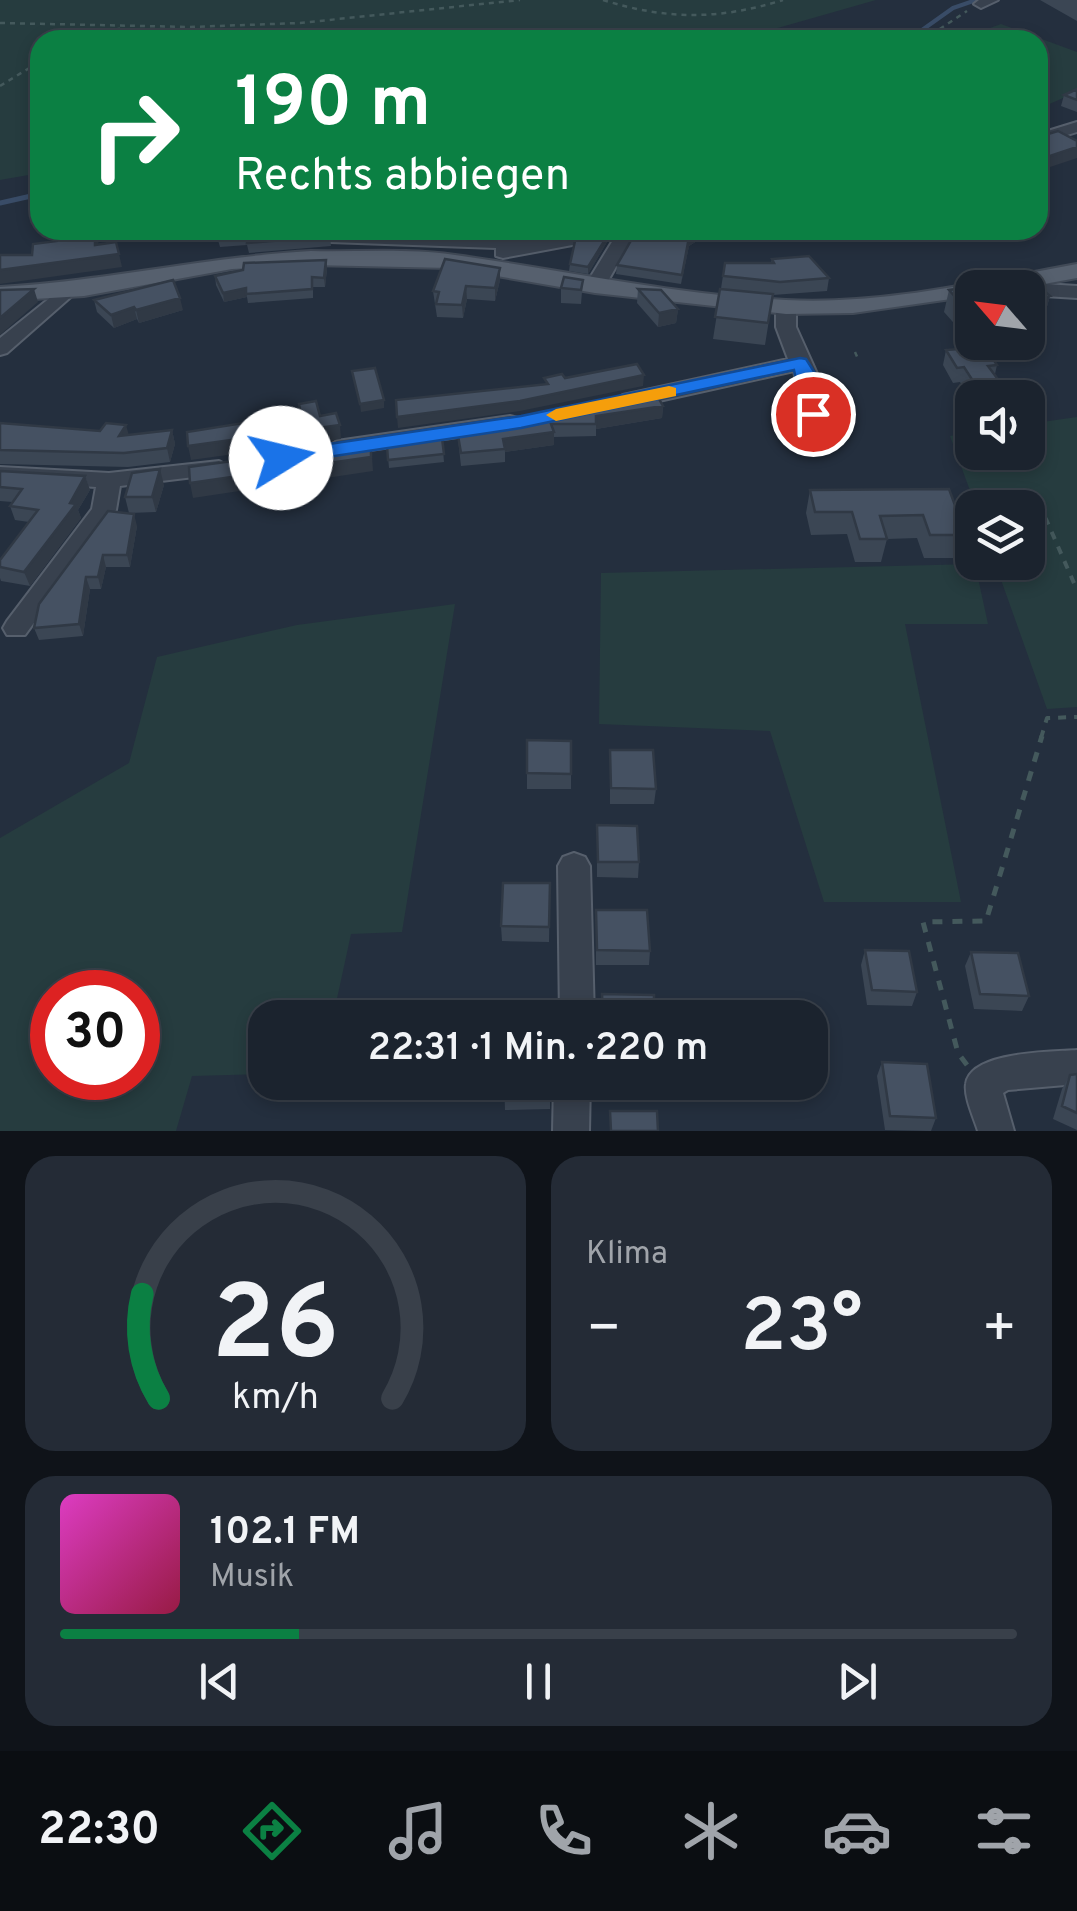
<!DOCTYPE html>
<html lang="de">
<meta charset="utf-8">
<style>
body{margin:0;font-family:Overpass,sans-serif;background:#242b36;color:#f1f3f6;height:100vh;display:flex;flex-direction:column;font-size:38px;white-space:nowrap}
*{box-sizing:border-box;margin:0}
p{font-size:32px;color:#a0a4aa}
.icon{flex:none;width:55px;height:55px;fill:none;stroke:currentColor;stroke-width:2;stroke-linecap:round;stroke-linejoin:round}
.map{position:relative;height:1131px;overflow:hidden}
.details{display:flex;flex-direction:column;gap:25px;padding:25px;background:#0f1319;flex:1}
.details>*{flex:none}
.top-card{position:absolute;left:30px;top:30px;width:1018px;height:210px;border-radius:30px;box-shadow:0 5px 15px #0003,0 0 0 2px #39404a;background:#0b8043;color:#fff;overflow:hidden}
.needle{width:65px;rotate:298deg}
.buttons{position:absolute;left:955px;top:270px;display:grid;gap:20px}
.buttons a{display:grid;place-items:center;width:90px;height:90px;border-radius:20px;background:#1b232e;box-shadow:0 5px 15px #0003,0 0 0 2px #39404a;font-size:50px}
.speed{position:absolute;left:30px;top:970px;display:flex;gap:20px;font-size:50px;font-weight:700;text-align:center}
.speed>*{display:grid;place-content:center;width:130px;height:130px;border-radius:50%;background:#1b232e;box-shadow:0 5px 15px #0003,0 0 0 2px #39404a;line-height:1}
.speed .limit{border:15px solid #d22;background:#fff;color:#111}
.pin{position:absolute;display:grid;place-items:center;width:85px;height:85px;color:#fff;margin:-42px;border:5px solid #fff;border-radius:50%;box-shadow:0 2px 10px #0007}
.me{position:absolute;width:110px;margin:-55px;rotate:81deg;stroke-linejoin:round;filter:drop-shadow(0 0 8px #0008)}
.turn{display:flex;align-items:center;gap:35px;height:210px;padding:0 40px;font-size:45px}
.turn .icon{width:130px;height:130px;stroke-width:2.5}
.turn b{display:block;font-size:70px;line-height:85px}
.big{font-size:75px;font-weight:600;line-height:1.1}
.details .card{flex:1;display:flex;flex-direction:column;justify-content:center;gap:15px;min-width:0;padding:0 35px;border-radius:30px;background:#242b36}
.details .dial{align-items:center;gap:0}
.dial svg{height:260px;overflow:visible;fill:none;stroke:#39404a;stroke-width:7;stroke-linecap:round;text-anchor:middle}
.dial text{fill:#f1f3f6;stroke:none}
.song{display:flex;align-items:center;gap:30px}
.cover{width:120px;height:120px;border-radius:15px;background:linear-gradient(135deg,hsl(310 70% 55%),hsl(340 70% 35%))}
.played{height:10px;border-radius:5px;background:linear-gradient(90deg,#0b8043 25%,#39404a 25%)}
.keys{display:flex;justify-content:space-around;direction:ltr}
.heat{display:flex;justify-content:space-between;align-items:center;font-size:55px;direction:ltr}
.details .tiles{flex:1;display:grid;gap:25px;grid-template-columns:1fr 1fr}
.card:last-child{grid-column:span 2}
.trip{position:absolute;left:248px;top:1000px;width:580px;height:100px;border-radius:30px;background:#1b232e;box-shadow:0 5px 15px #0003,0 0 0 2px #39404a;font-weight:600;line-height:100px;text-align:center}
.tabs{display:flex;height:160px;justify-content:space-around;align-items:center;background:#0b0e12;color:#a0a4aa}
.tabs .icon{width:70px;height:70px}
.tabs .active{color:#0b8043}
.tabs b{font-size:45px;color:#f1f3f6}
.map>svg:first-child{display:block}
</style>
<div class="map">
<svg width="1077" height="1131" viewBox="0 0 1077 1131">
<rect width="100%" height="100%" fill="#242f3e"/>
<path fill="#263c3f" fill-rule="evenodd" d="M0,0H876L736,40H40V173L0,180Z
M1001,24L1077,52V92L1038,109V40H957Z
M1077,417V707L1047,709L995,563L1028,562V508L976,507L950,436L972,432V452H1028V424Z
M975,564L988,624H905L961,902H824L770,731L599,724L601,573Z
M455,604L402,932L351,934L333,1017L265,1018V1074L192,1076L176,1131H0V838L129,763L157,657L297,625ZM52,992H138V1078H52Z"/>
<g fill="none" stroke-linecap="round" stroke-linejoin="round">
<path stroke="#394c67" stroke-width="4" d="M908,40L953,8L976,0"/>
<path stroke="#394c67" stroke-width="5" d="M0,203L40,194"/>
<g stroke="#565f6c" stroke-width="4">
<path id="minor" d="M998,0L981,8L974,4L979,0Z
M1077,122V132L1038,144V134Z
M241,230L509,237L511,230H529L526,242L591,230H637L605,286L595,292L585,286L615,237L503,258L496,256V248L247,239L238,234Z
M1028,283L1077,286V298L1028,295V288H1019Z
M66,285L76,291L73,295L7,353L0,355V338Z
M786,301L796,307V327L819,378L824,414L821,419H805L802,414L794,371L623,409L612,402L623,395L788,359L776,327V307Z
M510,416L518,418L521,423L518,428L337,455L326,448L337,441Z
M219,461L231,468L227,473L120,486L116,510L25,635H7L3,628L7,621L92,509L96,487L0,481V467L109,473Z
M574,853L585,857L590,866L594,1018H560L558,866L563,857Z
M1077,1050V1084L1008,1090L1003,1093L1014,1131H978C974,1118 964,1097 966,1084C970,1051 1052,1052 1077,1050Z
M554,1082H590L589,1131H553Z"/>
</g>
<g stroke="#414a57" stroke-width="4">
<path id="major" d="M311,251C358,252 408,248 455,255C565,270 675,295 786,300C885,305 982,281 1077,264V278L1022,288H972V296L853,313L786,314L595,293L451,268L311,265L232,269L84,296L0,301V287C105,281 206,257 311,251Z"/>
</g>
<path stroke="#44595c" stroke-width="2.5" stroke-dasharray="5 5" stroke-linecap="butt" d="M603,0C667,20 719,20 783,0
M0,23L190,27L300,23L520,0
M56,40L124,28
M923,40L967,11
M0,86L31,67L40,51
M855,352L858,359"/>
<path stroke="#44595c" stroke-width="4" stroke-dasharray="8 8" stroke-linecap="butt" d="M1028,519H1046L1077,590
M1041,738L1047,718L1077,717"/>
<path stroke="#44595c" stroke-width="5" stroke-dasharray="10 10" stroke-linecap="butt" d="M967,1065L958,1053L923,922L986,921L1042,736"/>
<use href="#minor" fill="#38414e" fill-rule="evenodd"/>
<use href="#major" fill="#56606e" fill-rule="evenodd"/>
</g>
<path fill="#3b4654" d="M1040,0H1077V21Z
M1077,89V112L1061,106L1064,95Z
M215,230L245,233L330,236L331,246L249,253L247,245L220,247Z
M385,230H508L506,233Z
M637,230H714L689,246L681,284L616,274L617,265Z
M608,235L607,242L588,274L569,271L570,264Z
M772,259L829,278L827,291L773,295L765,345L713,339L725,263H771Z
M326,260L327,269L325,287H313V298L248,303L247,297L224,302L216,285L215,276Z
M1029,279L1050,296L1044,317L1028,320V288H972V328L960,330L944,312L949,290Z
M500,280L495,301L467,299L463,318L437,317L433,291Z
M583,280L581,304L561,303V288Z
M638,289L678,309L676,323L658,327L637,303Z
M94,300L183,310L139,323L137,319L114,328L97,312Z
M946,350L997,365L995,374L1012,398H972V402L960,382L953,383L943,365Z
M663,406L662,418L596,429V436L554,437V445L505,452V462L461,466L457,430Z
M0,423L129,435L172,430L175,444L170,462L128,467L0,464Z
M442,438L444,462L389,468L387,446Z
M0,471L85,476L90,490L78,510L81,518L30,586L1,581L0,578V560L29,522L15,520L10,506L12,502L0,501Z
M164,485L156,512L129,513L125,497Z
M949,489L966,535L960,558H924L917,538L887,539L881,562H855L847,534L811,535L806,513L810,490Z
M137,526L130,567H106L101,589H90L83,636L39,640L34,628L39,604Z
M527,740L571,741V789H527Z
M610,750L656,789L654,804H610Z
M597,825L639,862L638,878L597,877Z
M550,883L549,942L502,941L501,926Z
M596,910L650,951L649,965H596Z
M865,950L917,992L912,1006L867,1005L861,965Z
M971,952L1029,996L1022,1011L974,1009L965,966Z
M882,1062L936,1118L931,1131L885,1130L877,1076Z
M1077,1074V1130L1053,1119L1062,1089L1070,1075Z
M504,1082H550V1109L505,1110Z"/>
<path fill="#303945" d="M1077,147V158L1038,171V160Z
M95,230H99L98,257L119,254L122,267L0,284V270L95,245Z
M531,230H545L544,235L531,237Z
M701,230H714L689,246L681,284L689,237Z
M608,235L607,242L588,274V267Z
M326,260L327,269L325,287L324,278Z
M500,268V280L495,301V288Z
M466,286L467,299L463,318L462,305Z
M246,288L247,297L224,302L223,293Z
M34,289L38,302L0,335V318Z
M1050,296L1044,317L1028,320V299Z
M180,298L183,310L139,323L136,310Z
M134,307L137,319L114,328L111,315Z
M972,307V328L960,330L965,308Z
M678,309L676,323L658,327L659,313Z
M644,375L643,386L520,411L398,428L397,417Z
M384,400V408L361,412L360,404Z
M663,406L662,418L596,429V416Z
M126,425L130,439L119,436Z
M340,425L341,439L191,460L188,446Z
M172,430L175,444L170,462L167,448Z
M554,432V445L505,452L503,439Z
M371,442L373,471L193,498L190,483Z
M160,469L164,485L156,512L152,497Z
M85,476L90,490L78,510L81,518L30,586L24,572Z
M134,514L137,526L130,567L127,555Z
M103,555L106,567L101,589L98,577Z
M86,577L90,589L83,636L79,624Z"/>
<path fill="#455162" stroke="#303945" stroke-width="2.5" d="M1077,89V100L1064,95Z
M1058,131L1077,141V147L1038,160V137Z
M58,230H95V245L116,242L119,254L0,270V255H32L33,244L57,241Z
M216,230H240L245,233L330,236L247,243L248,236L218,237Z
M637,230H701L689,237L682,275L617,265Z
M608,235L588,267L570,264L575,241Z
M809,256L829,278L780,282L723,276L725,263H774L772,259Z
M445,259L500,268L495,288L466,286L462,305L436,304L439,292L433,291Z
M326,260L324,278L312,277V289L246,294V288L223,293L215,276L243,270L244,263Z
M564,277L583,280L581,290L561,288Z
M1029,279L1050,296L1028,299V288H972V307L965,308L949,290Z
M173,280L180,298L136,310L134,307L111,315L94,300Z
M34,289L0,318V290Z
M638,289L661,290L678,309L659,313Z
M720,289L773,294L768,323L715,317Z
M985,347L997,365L988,366L1012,398H984L964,367L957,368L946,350Z
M637,364L644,375L520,401L397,417L396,400L548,384L544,378L562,374L565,378Z
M375,368L384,400L360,404L352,371Z
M655,392L663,406L596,416V424H551L554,432L503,439L505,449L461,453L457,430Z
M316,401L320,416L336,413L340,425L188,446L187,432L301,414L299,404Z
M0,423L100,431L106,423L126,425L119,436L172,430L167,448L124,453L0,450Z
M442,438L444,454L388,460L387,446Z
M371,442V457L190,483L189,467Z
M160,469L152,497H125L132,473Z
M0,471L85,476L70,503L76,504L24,572L0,567V560L38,510L10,506L22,489L0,487Z
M949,489L966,535H930L923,515L880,516L887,539H860L852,512H815L810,490Z
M108,511L134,514L127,555H103L98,577H86L79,624L34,628L39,604Z
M527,740L571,741V774L527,773Z
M610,750H653L656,789L611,788Z
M597,825L637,826L639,862H598Z
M503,883H550L549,927L501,926Z
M596,910H647L650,951L597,950Z
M865,950L909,951L917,992L872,990Z
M971,952L1018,953L1029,996L980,994Z
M602,994L654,995V1018H603Z
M882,1062L927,1064L936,1118L890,1116Z
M1077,1074V1113L1062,1106L1070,1075Z
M504,1082H550V1095L504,1096Z
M610,1111H657L658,1131H611Z"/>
<path fill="#1a73e8" stroke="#114b97" stroke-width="2.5" d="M800,358L806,359L818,378L820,418L803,414L794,370L521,428L281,464L271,458L281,451L521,416Z"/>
<path fill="#f59e0b" d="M669,386L676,388V396L556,421L546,415L556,409Z"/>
</svg>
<div class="buttons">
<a><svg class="needle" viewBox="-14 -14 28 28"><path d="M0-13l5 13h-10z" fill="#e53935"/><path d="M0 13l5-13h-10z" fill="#a0a4aa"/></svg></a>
<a><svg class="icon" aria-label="sound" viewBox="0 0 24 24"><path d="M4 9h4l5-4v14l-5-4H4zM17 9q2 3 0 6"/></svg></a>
<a><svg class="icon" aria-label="layers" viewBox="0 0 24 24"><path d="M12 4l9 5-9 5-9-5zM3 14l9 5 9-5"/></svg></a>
</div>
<div class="speed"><div class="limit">30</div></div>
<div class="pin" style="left:813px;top:414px;background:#d93025"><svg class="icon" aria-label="arrive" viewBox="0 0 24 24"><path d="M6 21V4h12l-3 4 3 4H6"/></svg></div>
<svg class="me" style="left:281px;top:458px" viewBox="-20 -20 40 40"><circle r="19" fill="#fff"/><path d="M0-13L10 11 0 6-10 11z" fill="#1a73e8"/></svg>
<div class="trip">22:31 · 1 Min. · 220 m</div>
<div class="top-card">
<div class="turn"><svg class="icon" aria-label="right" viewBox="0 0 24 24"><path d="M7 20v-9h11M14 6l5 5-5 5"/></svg><div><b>190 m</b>Rechts abbiegen</div></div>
</div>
</div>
<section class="details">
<div class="tiles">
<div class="card dial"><svg viewBox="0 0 100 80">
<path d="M14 69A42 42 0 1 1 86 69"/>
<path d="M14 69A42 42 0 0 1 9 37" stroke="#0b8043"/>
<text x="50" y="56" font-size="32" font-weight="700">26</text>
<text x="50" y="72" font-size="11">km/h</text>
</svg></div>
<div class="card"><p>Klima</p>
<div class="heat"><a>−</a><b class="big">23°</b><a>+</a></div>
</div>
<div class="card">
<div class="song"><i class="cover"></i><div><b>102.1 FM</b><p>Musik</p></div></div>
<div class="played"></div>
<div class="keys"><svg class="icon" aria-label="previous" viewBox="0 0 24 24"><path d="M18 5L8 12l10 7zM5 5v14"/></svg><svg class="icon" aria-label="pause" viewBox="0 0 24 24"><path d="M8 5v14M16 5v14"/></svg><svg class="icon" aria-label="next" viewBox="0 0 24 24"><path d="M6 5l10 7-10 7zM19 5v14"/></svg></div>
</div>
</div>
</section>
<nav class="tabs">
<b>22:30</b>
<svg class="icon active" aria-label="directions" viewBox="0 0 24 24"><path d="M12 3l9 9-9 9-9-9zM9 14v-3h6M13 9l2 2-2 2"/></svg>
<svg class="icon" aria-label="music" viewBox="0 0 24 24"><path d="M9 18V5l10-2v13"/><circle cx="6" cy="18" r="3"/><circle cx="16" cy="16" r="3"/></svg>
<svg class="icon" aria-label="phone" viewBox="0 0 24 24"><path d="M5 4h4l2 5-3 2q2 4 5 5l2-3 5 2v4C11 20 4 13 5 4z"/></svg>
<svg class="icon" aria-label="climate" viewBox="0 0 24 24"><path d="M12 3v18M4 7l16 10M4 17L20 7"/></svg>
<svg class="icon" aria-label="car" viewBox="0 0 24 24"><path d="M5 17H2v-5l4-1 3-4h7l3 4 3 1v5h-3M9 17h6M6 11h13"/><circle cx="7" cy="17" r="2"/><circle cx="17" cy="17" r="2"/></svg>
<svg class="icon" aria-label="filters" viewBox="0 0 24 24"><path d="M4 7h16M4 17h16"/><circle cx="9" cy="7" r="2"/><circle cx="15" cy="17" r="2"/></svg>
</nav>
